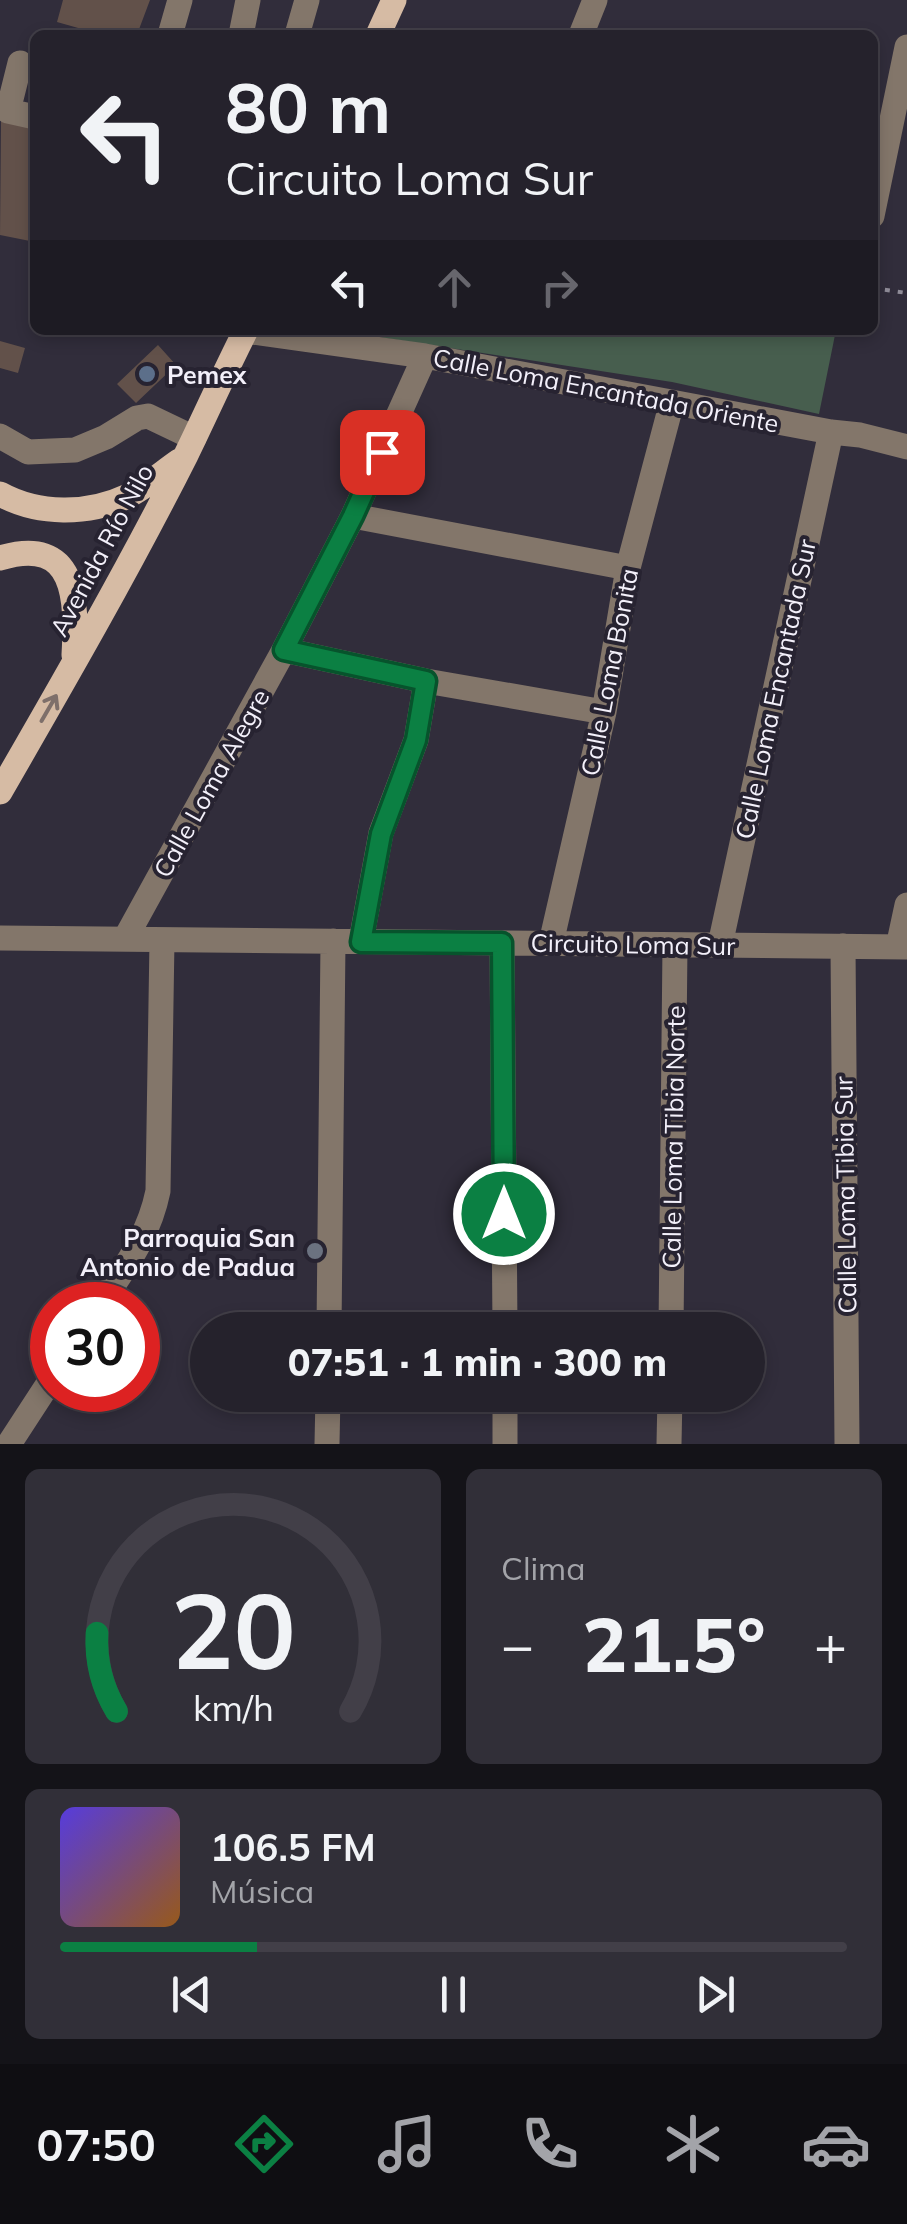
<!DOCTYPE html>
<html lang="es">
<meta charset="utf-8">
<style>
body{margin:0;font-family:Mulish,sans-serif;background:#312f38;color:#f1f3f6;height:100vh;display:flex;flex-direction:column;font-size:38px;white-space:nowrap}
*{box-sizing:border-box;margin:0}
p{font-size:32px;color:#a3a4a9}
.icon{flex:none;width:55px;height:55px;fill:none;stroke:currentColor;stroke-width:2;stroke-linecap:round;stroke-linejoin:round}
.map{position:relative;height:1444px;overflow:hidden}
.panel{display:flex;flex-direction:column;gap:25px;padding:25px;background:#141318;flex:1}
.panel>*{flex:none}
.hud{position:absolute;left:30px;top:30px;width:848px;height:305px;border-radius:15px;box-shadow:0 5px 15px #0003,0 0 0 2px #423f48;background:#25222c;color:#f1f3f6;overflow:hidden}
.speed{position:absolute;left:30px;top:1282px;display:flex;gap:20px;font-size:50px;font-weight:700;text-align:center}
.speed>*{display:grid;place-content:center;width:130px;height:130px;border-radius:50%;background:#25222c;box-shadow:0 5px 15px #0003,0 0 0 2px #423f48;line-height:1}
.speed .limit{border:15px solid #d22;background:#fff;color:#111}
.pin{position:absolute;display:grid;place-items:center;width:85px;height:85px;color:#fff;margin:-42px;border-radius:20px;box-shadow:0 5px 15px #0006}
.me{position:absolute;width:110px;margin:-55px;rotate:0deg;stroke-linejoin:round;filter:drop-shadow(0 0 8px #0008)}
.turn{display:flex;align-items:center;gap:35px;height:210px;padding:0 30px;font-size:45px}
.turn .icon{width:130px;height:130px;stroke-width:2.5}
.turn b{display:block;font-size:70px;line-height:85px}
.lanes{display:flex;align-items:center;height:95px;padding:0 30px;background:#0003;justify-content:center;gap:50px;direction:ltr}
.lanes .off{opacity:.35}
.big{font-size:75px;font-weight:800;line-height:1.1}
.panel .card{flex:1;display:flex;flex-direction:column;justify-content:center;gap:15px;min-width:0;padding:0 35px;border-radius:15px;background:#312f38}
.panel .dial{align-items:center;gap:0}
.dial svg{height:260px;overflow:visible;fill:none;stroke:#423f48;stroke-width:7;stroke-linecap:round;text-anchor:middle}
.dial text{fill:#f1f3f6;stroke:none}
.song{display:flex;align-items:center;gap:30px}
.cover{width:120px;height:120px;border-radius:15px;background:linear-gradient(135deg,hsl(250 70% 55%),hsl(30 70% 35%))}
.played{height:10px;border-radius:5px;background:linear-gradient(90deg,#0b8043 25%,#423f48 25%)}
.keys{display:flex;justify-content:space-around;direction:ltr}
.heat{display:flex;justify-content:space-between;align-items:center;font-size:55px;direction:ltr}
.panel .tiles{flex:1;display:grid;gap:25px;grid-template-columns:1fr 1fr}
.card:last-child{grid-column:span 2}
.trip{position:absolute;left:190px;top:1312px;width:575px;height:100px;border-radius:50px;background:#25222c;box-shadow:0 5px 15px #0003,0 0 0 2px #423f48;font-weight:800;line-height:100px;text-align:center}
.tabs{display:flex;height:160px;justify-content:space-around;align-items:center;background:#0f0e12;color:#a3a4a9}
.tabs .icon{width:70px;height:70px}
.tabs .selected{color:#0b8043}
.tabs b{font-size:45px;color:#f1f3f6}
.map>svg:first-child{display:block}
</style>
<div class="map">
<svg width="907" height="1444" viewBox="0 0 907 1444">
<rect width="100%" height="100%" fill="#312d3b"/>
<path fill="#475e4e" d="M333,330H836L819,414L672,382Z"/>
<path fill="#62514a" d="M63,0H150L138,32L133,35H103L57,22Z
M1,121L35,128V242L0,235Z
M0,341L25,348L18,373L0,368Z
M158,345L176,365L136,403L117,384Z"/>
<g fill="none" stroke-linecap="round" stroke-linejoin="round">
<path stroke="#8f8c98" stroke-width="4" stroke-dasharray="5 8" stroke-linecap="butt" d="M872,288L907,293"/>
<path stroke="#83766a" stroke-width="25" d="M170,35L180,0
M241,35L248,0
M297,35L307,0
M581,35L595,0
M20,63L8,111L35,117
M872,216L907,47
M245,331L425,356L831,432L860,435L907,447
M0,436L28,452L75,450L106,437L137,418L148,416L194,438
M353,516L628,568
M284,650L426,681L604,712
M0,938L907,947
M125,939L284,650L353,516L425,356
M361,941L381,833L416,740L426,681
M502,943L505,1330
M551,943L604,712L628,568L672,402
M720,945L831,432
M843,946L847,1444
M898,947L907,905
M100,1305C125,1267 149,1236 158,1191L162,940
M329,1330L333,941
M671,1330L675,945
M505,1395V1444
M9,1444L52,1378
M327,1444L328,1395
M669,1444L670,1395"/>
<path stroke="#d6bba4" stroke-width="25" d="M378,35L394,0
M0,494C38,515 88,515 128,496C146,487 163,472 179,461
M0,558C77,535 77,600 74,655
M0,792C64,681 128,570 186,455C206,414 225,371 246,330"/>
</g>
<defs><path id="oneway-shaft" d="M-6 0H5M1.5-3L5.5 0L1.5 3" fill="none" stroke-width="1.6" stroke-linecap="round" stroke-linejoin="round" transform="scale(2.5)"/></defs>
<use stroke="#7e6f6a" href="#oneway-shaft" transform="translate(49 708) rotate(-60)"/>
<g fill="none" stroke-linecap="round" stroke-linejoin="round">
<g stroke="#07532c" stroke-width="25">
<path id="route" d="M382,452L353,516L284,650L426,681L416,740L381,834L361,942L502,943L504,1214"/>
</g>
<use href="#route" stroke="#0b8043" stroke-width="18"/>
</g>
<circle fill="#5c6f8a" stroke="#272331" stroke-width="4" cx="147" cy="374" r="10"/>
<circle fill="#6b7280" stroke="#272331" stroke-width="4" cx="315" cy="1251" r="10"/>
<g text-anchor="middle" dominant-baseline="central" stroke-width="8" stroke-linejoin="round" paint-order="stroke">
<g font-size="25" font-weight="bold" fill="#f3f0fa" stroke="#272331" text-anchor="start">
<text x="167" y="374">Pemex</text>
<text x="295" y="1237" text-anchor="end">Parroquia San<tspan x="295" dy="29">Antonio de Padua</tspan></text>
</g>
<g font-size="25" fill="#f3f0fa" stroke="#272331">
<text transform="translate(606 390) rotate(11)">Calle Loma Encantada Oriente</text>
<text transform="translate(101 550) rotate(-62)">Avenida Río Nilo</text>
<text transform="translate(609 672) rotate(-79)">Calle Loma Bonita</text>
<text transform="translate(775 689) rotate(-78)">Calle Loma Encantada Sur</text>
<text transform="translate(211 783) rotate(-61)">Calle Loma Alegre</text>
<text transform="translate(633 944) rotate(1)">Circuito Loma Sur</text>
<text transform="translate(673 1137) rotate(-89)">Calle Loma Tibia Norte</text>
<text transform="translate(845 1195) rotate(-91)">Calle Loma Tibia Sur</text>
</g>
</g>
</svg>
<div class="speed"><div class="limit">30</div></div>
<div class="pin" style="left:382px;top:452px;background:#d93025"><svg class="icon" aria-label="arrive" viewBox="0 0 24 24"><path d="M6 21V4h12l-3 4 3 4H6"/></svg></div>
<svg class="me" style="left:504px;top:1214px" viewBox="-20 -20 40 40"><circle r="17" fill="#0b8043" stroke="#fff" stroke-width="3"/><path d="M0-11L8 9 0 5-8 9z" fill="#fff"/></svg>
<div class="trip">07:51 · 1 min · 300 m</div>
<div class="hud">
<div class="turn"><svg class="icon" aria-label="left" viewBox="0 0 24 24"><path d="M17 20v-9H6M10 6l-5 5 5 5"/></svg><div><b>80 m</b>Circuito Loma Sur</div></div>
<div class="lanes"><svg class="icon" aria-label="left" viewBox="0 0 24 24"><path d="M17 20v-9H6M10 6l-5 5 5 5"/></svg><svg class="icon off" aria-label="ahead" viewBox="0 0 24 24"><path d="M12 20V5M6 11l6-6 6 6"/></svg><svg class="icon off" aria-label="right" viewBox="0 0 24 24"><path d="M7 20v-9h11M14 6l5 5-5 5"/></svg></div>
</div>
</div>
<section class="panel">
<div class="tiles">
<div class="card dial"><svg viewBox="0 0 100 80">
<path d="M14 69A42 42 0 1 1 86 69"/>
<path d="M14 69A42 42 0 0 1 8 45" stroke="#0b8043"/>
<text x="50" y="56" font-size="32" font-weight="700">20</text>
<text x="50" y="72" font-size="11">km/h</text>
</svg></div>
<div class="card"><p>Clima</p>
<div class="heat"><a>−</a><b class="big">21.5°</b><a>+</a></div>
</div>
<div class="card">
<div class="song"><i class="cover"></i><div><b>106.5 FM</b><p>Música</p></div></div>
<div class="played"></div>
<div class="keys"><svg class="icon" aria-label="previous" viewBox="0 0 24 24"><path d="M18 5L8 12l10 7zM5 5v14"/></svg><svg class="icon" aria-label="pause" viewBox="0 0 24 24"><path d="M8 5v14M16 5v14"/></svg><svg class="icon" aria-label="next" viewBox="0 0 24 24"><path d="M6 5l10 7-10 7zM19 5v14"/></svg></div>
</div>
</div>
</section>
<nav class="tabs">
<b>07:50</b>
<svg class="icon selected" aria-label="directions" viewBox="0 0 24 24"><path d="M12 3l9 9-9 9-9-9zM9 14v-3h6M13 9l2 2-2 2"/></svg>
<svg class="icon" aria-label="music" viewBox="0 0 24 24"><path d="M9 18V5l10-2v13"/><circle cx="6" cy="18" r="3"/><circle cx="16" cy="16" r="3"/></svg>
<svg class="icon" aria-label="phone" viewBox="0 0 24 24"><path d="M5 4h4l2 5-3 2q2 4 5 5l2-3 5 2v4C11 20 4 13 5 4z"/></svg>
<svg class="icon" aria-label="climate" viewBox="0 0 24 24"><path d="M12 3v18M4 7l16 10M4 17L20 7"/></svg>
<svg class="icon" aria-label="car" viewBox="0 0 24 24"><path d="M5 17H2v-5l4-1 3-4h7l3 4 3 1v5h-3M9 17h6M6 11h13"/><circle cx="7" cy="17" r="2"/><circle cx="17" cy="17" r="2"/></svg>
</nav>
